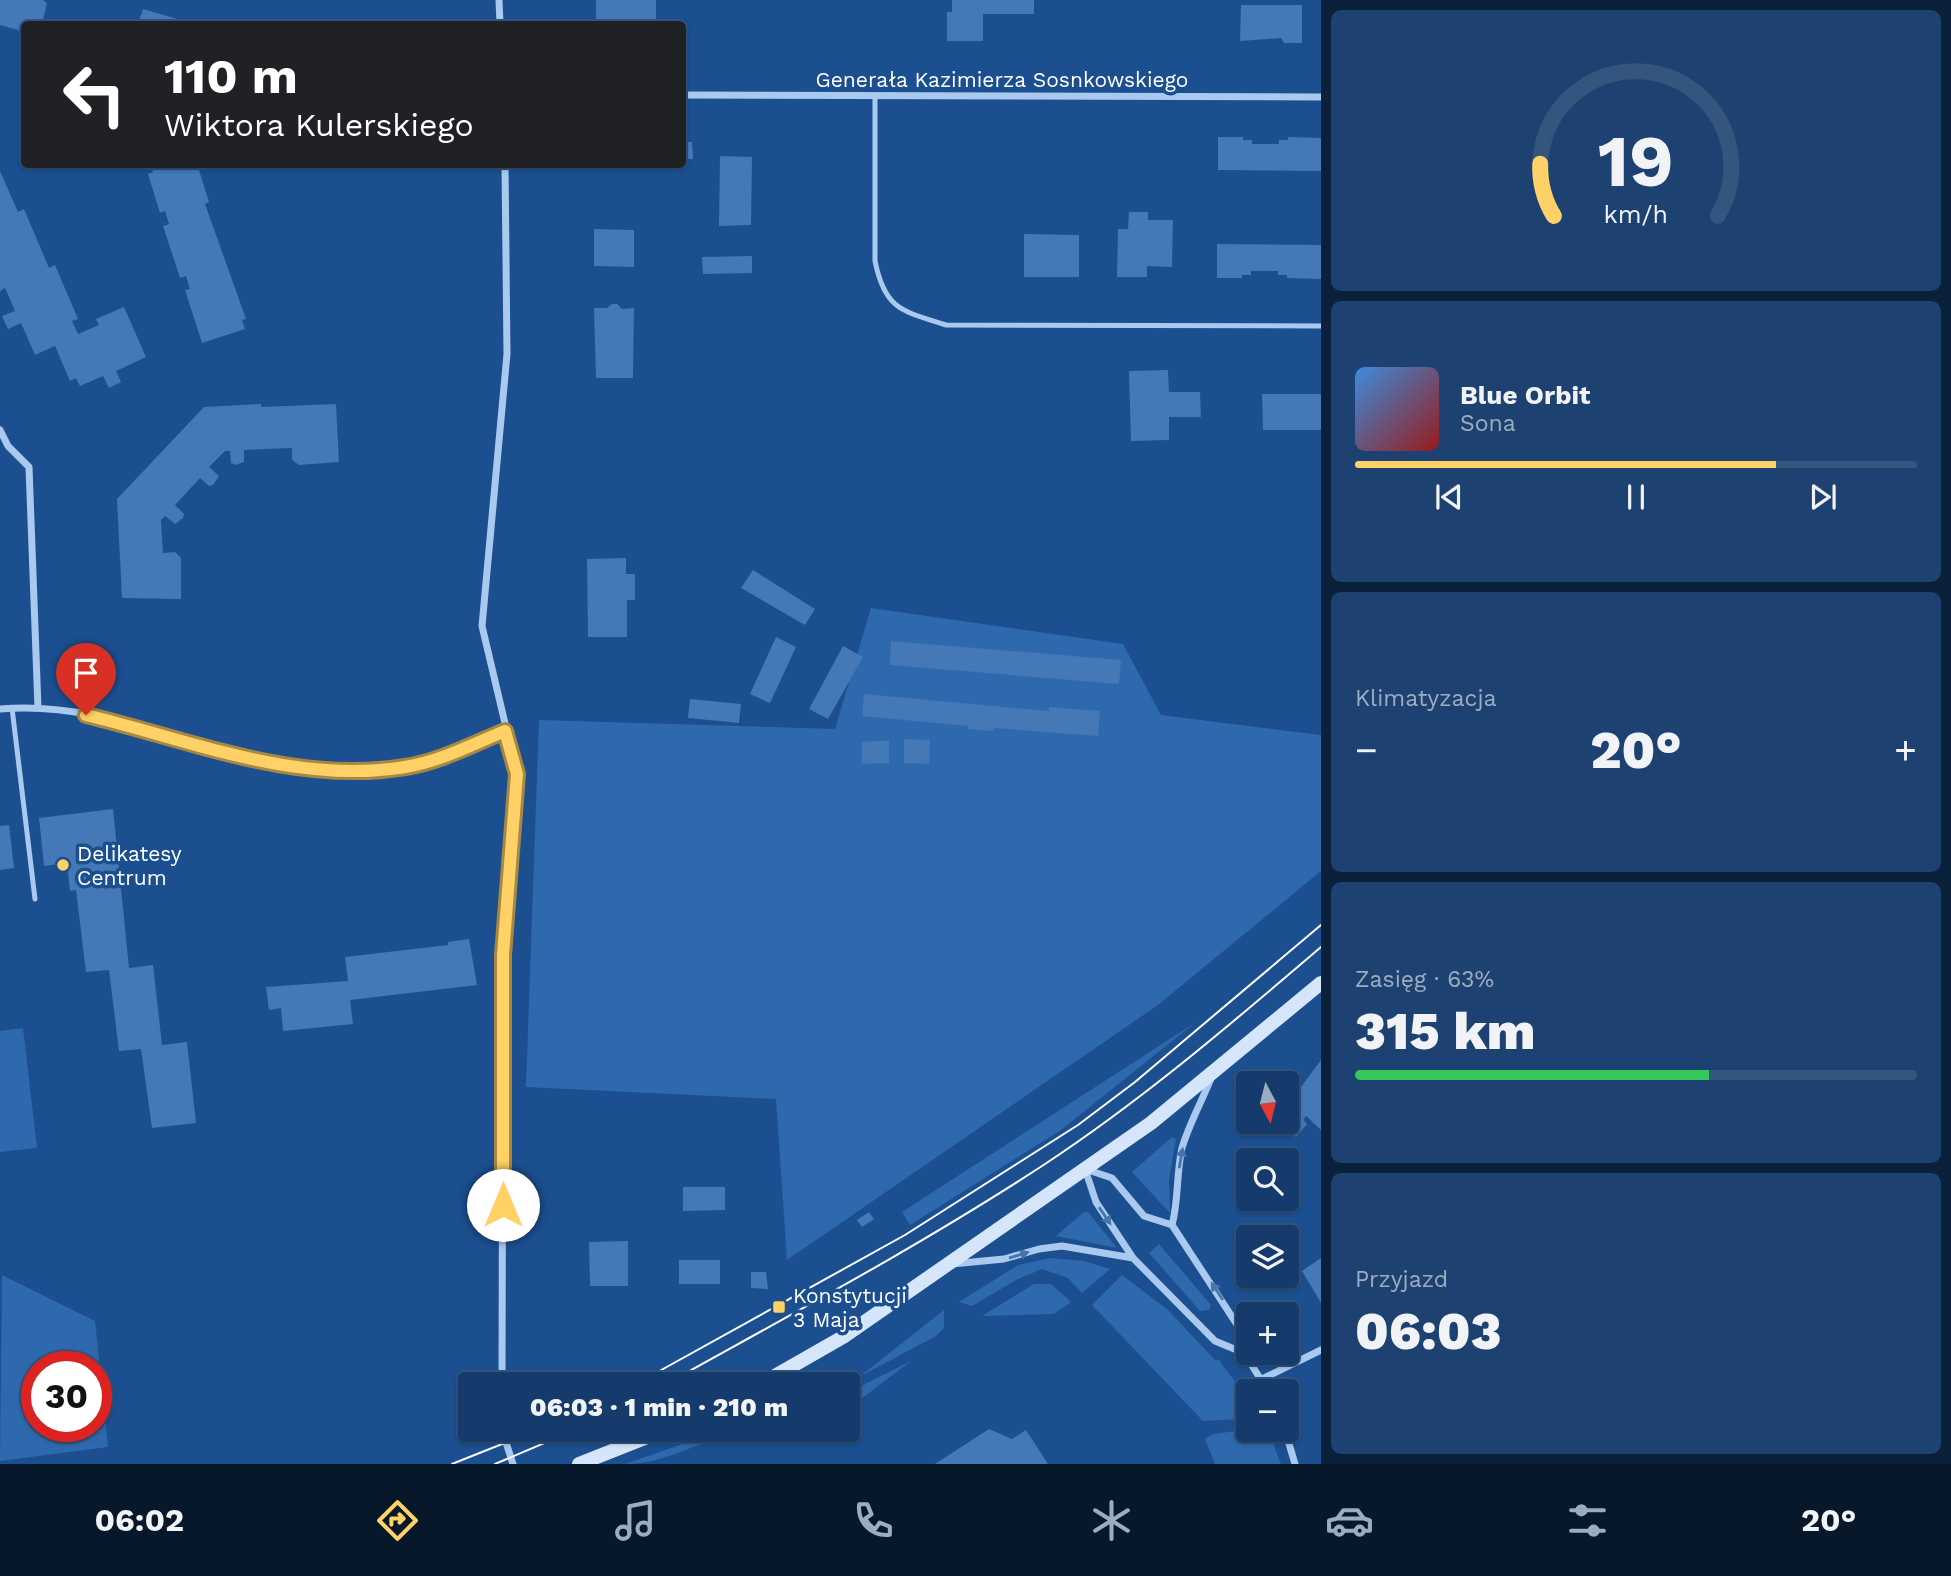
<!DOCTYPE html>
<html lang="pl">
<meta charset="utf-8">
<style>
body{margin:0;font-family:"Work Sans",sans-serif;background:#1d4271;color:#f1f3f6;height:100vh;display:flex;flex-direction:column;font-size:26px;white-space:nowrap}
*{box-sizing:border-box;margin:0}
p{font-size:23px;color:#9dadc1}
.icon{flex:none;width:38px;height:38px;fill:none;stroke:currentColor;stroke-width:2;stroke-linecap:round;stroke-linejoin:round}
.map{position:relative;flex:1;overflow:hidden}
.panel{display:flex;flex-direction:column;gap:10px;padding:10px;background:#0b203b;width:630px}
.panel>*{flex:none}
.top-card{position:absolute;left:21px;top:21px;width:665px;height:147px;border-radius:7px;box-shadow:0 2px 5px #0004,0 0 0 2px #33557e;background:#202124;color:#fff;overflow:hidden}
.needle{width:46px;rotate:173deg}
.fabs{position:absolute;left:1236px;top:1071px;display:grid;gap:14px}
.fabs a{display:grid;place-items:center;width:63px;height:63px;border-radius:7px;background:#143b6b;box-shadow:0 2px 5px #0004,0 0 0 2px #33557e;font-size:35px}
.speed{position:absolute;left:21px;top:1351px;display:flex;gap:14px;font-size:35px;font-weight:700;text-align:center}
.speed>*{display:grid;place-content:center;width:91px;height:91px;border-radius:50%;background:#143b6b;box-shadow:0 2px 5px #0004,0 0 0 2px #33557e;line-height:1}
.speed .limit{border:10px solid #d22;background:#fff;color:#111}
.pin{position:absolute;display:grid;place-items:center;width:60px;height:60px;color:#fff;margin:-72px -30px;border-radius:50% 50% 50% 0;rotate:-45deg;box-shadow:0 0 7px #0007}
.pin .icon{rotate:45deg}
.me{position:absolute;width:77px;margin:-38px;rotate:0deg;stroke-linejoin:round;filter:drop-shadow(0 0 5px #0008)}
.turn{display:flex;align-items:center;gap:24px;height:147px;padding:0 28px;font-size:32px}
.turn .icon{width:91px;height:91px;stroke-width:2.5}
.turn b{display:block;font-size:49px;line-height:60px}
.big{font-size:52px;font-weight:800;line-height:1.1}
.panel .card{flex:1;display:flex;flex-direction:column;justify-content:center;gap:10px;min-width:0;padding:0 24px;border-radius:10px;background:#1d4271}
.panel .dial{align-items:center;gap:0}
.dial svg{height:182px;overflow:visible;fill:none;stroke:#33557e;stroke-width:7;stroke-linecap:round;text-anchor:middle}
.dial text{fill:#f1f3f6;stroke:none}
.song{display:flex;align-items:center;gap:21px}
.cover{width:84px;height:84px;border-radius:10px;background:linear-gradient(135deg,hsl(210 70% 55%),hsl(0 70% 35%))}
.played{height:7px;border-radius:4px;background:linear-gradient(90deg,#ffd166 75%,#33557e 75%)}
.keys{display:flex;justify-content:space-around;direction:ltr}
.heat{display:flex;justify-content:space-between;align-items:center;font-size:38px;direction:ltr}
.charge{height:10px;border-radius:5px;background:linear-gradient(90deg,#34c759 63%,#33557e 0)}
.trip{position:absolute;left:458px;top:1372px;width:402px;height:70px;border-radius:7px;background:#143b6b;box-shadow:0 2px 5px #0004,0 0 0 2px #33557e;font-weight:800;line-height:70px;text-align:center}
.dock{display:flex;height:112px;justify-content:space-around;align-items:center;background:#08182b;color:#9dadc1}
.dock .icon{width:49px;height:49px}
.dock .active{color:#ffd166}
.dock b{font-size:32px;color:#f1f3f6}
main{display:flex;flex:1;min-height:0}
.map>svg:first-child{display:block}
</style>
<main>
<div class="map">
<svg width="1321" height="1464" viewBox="0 0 1321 1464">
<rect width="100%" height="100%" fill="#1b4f8f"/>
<path fill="#2e69ad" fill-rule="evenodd" d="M871,608L1123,644L1161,715L1321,735V871L1158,1005L787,1260L776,1099L526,1087L539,720L835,729Z
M1196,1022L1061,1130L910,1225L902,1212Z
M23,1028L37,1148L0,1152V1031Z
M1172,1137L1176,1139L1169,1180L1170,1213L1132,1172Z
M1084,1212H1088L1117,1248L1056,1236Z
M1159,1244L1211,1305L1209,1310L1200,1311L1149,1253Z
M1050,1258L1084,1261L1110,1269L1082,1293L1068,1278L1042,1269L1018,1279L972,1306L959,1302L1018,1265Z
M2,1275L95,1321L108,1447L0,1461ZM37,1367H96V1426H37Z
M1122,1275L1168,1310L1216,1361L1218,1359L1248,1399V1415L1241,1419L1203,1421L1092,1305Z
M1034,1284H1051L1071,1302L1054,1314L982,1316Z
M944,1310V1328L936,1336L859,1377Z
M911,1361L853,1405L849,1408V1399L858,1394L855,1389Z
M723,1430H758C748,1437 733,1434 721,1437C688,1447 661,1464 625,1464Z
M1243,1430H1268L1281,1464H1215L1205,1439L1214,1434Z"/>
<path fill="#4478b7" d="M0,0H43L47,3L42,24H24V37L20,35L18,30L0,25Z
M596,0H656V24H596Z
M952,0H1034V14H983V41H947V12H952Z
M1241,5H1302V43H1284L1281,38L1240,41Z
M143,9L195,24H138Z
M1218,137H1243V140H1252V144H1279V140H1288V137L1321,138V171L1218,170Z
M682,142H692L693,159H682Z
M720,156L752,157L751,225L719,226Z
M151,164H197L209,202L205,204L246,319L242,320L245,329L202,343L185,290L190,289L186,276L180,278L163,226L169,224L165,211L160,213L148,174L153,172Z
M0,171L18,212L24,209L49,268L55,265L78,319L72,321L78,334L99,325L96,319L124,307L146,357L116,371L121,382L109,388L103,376L80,386L76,378L70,381L55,346L35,355L21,323L8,329L2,316L15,311L5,288L0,291Z
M1129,212H1148V220H1173L1172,267L1147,266V277H1117L1118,229H1128Z
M594,229L634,230V267L594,266Z
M1024,234L1079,235V277H1024Z
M1217,244L1321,245V279L1287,278V275H1278V271H1251V275H1242V278H1217Z
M752,256V273L703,274L702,257Z
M612,304H617L622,309L634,308L633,378H596L594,308H607Z
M1168,370L1169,392H1200L1201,417H1169V440L1131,441L1129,371Z
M1262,394H1321V430H1263Z
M261,404V407L336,404L339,462L299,465L292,460V448L244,450V462L235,465L231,463L230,451H225L209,467L219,476L213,485L209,486L200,478L175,505L184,514L183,518L175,524L165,516L161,520L163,553L175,552L181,558V599L122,598L117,499L204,407Z
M626,558V574H635V600H627V637H588L587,559Z
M753,570L815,609L805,625L741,588Z
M776,637L796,647L770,703L750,694Z
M891,641L1121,660L1119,684L890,665Z
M843,646L863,657L828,719L809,709Z
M864,694L1049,711V707L1100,711L1098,736L994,728L993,731L968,729V726L862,716Z
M690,699L741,704L739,723L688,718Z
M904,739L930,740L929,764L904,763Z
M875,741H889V763L862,764V742Z
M113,809L129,968L153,965L162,1045L187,1042L196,1123L152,1128L141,1049L119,1051L109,970L86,972L76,890L70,891L67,863L44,866L39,818Z
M9,825L14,868L0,870V826Z
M469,939L477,985L350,1000L353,1024L283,1031L281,1008L269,1010L266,987L348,981L345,957L448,945V942Z
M1321,1060V1130L1306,1116L1303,1120L1307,1124L1296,1137L1277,1122H1286V1107Z
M683,1187H725V1210L683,1211Z
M869,1212L874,1219L862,1227L857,1220Z
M628,1241V1286H590L589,1242Z
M1321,1258V1303L1302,1271Z
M679,1260H720V1284H679Z
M751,1272H766L768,1289L751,1288Z
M855,1389L858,1394L849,1399V1392Z
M989,1429L1012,1439L1026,1430L1048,1464H935Z"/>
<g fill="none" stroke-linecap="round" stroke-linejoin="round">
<path stroke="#a9c9ee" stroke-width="5" d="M875,96V261C885,310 902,311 946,325L1321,326
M12,708L35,899"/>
<path stroke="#a9c9ee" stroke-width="7" d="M499,0L500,24
M682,95L1321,97
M0,430L8,446L29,467L38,708
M0,709C122,698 235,774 357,772C409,772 457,751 505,731
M1085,1169L1112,1178L1144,1216L1172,1225L1238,1326L1244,1353L1268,1391
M1085,1169L1096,1202L1133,1258L1215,1341L1244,1353
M1172,1225C1179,1199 1176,1174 1182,1148C1189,1124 1203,1099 1212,1076
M952,1264L1004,1259L1039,1249L1062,1246L1133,1258
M1262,1379L1321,1350
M502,1384L503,955L517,774L482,626L507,354L505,164
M502,1430L513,1464
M1285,1430L1295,1464"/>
<path stroke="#d6e6fa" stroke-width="14" d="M761,1384L843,1337L1151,1123L1321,983
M579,1464L665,1430"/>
<path stroke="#fff" stroke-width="2" d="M636,1384L905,1235L1078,1125L1135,1082L1321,925
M666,1384C792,1314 921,1245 1042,1166C1141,1101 1231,1024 1321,947
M452,1464L537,1430
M495,1464L575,1430"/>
</g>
<defs><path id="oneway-solid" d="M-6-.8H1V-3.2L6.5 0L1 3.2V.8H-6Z" transform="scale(1.75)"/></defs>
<g fill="#4674ac">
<use href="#oneway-solid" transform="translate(1181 1158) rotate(-80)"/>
<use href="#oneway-solid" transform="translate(1105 1216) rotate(56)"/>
<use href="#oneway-solid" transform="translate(1019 1255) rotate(-17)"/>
<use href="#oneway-solid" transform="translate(1217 1291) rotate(-124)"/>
</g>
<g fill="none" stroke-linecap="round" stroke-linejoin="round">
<g stroke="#a68842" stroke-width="18">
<path id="route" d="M86,715C190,740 296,785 405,767C439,762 473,744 505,731L517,774L503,955V1205"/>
</g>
<use href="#route" stroke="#ffd166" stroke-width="12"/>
</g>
<g fill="#ffd166" stroke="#1b4f8f" stroke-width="2.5">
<circle cx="63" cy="865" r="7"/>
<rect x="772" y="1300" width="14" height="14" rx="3.5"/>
</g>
<g text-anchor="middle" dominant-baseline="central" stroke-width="7" stroke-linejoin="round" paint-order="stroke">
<g font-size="21" fill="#fff" stroke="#1b4f8f">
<text x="1002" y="79">Generała Kazimierza Sosnkowskiego</text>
</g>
<g font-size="21" fill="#fff" stroke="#1b4f8f" text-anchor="start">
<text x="77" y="853">Delikatesy<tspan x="77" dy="24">Centrum</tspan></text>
<text x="793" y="1295">Konstytucji<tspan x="793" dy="24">3 Maja</tspan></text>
</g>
</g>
</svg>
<div class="fabs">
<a><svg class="needle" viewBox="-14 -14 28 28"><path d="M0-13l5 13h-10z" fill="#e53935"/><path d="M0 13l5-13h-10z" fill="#9dadc1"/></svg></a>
<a><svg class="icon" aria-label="search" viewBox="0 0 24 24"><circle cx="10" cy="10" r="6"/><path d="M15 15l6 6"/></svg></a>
<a><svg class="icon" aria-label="layers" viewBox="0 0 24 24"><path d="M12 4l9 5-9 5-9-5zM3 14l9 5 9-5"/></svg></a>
<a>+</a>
<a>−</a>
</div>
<div class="speed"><div class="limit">30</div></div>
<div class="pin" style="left:86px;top:715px;background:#d93025"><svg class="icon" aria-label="arrive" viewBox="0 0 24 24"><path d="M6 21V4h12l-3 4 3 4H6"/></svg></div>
<svg class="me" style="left:503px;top:1205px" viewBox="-20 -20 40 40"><circle r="19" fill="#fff"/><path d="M0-13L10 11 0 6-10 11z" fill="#ffd166"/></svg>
<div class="trip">06:03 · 1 min · 210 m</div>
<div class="top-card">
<div class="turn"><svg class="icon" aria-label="left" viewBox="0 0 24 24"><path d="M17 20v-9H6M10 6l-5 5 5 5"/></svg><div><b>110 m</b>Wiktora Kulerskiego</div></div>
</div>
</div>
<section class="panel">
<div class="card dial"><svg viewBox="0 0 100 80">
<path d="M14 69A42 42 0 1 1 86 69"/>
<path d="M14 69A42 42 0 0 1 8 46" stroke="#ffd166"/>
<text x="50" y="56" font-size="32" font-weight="700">19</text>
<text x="50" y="72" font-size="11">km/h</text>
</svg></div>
<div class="card">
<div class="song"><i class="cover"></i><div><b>Blue Orbit</b><p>Sona</p></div></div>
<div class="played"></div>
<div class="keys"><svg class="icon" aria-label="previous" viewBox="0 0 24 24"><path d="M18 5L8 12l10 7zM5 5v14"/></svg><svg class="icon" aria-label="pause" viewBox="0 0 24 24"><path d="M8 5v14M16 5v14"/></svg><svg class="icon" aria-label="next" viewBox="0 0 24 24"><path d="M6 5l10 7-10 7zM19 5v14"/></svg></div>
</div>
<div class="card"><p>Klimatyzacja</p>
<div class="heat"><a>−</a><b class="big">20°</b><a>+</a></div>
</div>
<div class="card"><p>Zasięg · 63%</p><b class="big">315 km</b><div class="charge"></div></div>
<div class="card"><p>Przyjazd</p><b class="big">06:03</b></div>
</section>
</main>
<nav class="dock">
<b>06:02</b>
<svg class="icon active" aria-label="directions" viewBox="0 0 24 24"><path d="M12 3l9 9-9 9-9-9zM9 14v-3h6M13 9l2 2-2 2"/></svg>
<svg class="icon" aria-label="music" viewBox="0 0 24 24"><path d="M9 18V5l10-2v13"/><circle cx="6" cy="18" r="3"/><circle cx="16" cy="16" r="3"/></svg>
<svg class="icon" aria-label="phone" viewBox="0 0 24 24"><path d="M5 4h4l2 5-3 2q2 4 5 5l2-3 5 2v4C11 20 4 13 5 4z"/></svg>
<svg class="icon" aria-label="climate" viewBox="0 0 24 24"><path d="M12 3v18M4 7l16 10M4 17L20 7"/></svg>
<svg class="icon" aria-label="car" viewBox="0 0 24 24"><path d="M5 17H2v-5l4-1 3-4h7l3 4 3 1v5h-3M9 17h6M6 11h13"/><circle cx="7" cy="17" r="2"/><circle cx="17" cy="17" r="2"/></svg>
<svg class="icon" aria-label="filters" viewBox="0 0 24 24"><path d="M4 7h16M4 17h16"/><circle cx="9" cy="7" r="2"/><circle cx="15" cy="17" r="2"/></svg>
<b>20°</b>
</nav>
